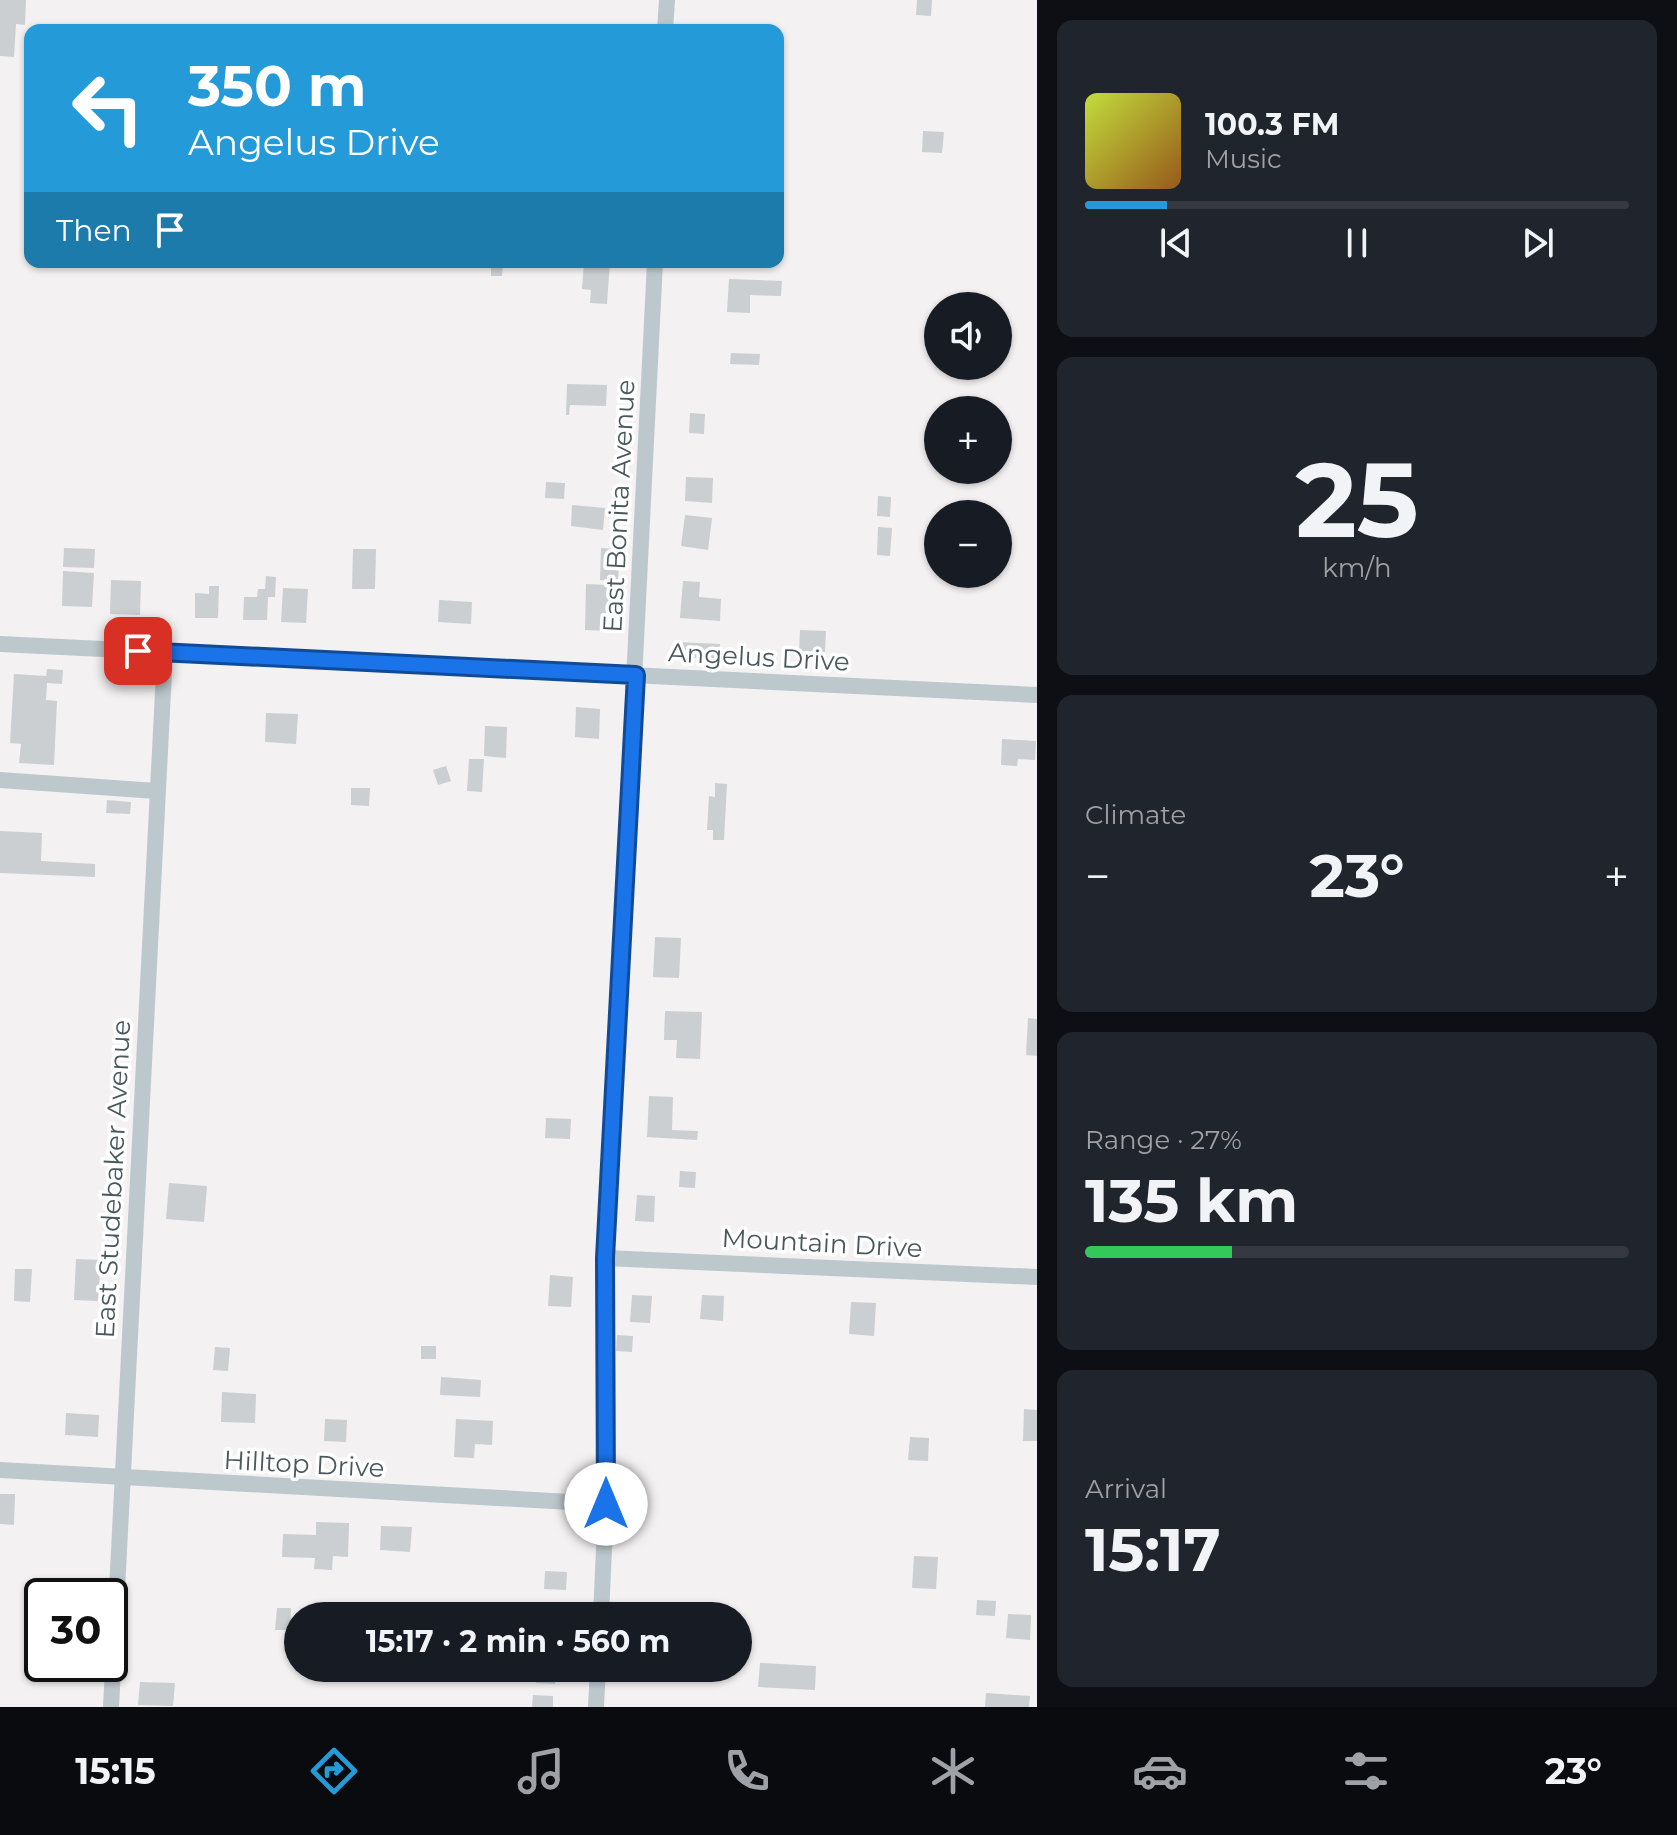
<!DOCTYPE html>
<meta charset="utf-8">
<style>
body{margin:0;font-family:Montserrat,sans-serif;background:#20242c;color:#f1f3f6;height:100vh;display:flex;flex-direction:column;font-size:30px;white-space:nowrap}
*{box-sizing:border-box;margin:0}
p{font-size:26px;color:#9ea1a6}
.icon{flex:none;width:44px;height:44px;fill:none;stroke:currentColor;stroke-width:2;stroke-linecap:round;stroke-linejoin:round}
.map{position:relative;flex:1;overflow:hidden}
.details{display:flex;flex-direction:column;gap:20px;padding:20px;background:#0d0f14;width:640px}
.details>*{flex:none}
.guide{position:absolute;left:24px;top:24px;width:760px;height:244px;border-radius:16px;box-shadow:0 2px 6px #0004;background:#259ad8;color:#fff;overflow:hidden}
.controls{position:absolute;left:924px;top:292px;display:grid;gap:16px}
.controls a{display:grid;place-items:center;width:88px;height:88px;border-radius:50%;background:#171b24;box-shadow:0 2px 6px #0004;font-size:40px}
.speed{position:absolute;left:24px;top:1578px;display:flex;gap:16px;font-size:40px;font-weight:700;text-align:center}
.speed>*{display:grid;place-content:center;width:104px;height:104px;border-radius:50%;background:#171b24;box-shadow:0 2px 6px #0004;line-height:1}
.speed .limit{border:4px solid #111;border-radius:12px;background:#fff;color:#111}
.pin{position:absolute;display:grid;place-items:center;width:68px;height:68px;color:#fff;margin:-34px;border-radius:16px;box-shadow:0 4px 12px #0006}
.me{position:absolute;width:88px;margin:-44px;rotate:0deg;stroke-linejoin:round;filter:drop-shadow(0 0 6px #0008)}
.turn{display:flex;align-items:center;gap:28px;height:168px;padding:0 32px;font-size:36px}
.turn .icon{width:104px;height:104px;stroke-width:2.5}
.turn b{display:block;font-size:56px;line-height:68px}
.then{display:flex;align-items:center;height:76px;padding:0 32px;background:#0003;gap:16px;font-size:30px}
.big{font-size:60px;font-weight:700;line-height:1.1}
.details .tile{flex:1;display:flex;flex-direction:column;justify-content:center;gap:12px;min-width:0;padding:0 28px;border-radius:16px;background:#20242c}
.details .dial{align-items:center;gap:0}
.dial b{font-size:104px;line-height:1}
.song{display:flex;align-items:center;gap:24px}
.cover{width:96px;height:96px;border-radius:12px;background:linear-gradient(135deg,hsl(70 70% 55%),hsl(30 70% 35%))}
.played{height:8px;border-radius:4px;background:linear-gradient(90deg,#259ad8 15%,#363941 15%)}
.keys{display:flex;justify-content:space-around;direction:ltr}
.heat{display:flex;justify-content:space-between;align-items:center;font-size:44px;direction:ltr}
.charge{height:12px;border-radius:6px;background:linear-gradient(90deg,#34c759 27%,#363941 0)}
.trip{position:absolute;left:284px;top:1602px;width:468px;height:80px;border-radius:40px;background:#171b24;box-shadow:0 2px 6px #0004;font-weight:700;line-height:80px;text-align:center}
.tabs{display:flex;height:128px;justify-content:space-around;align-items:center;background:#090b0e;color:#9ea1a6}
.tabs .icon{width:56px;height:56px}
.tabs .on{color:#259ad8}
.tabs b{font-size:36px;color:#f1f3f6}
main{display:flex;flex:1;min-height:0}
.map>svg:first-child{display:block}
</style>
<main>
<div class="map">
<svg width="1037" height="1707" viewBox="0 0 1037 1707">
<rect width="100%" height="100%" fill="#f3f1f1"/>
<path fill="#cbcfd2" d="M0,0H26L25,25L16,24L14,57L0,56Z
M917,0H932L931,16L916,15Z
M923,131L944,132L942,153L922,152Z
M491,262H503L502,276H491Z
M584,262H610L607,304L590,303L591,290L582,289Z
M729,279L782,281L781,296L750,295V313L727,312Z
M731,353L760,354L759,365L730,364Z
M567,384L607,385L606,406L570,405L569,415H566Z
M690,413L705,414L704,434L689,433Z
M686,477L713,478L712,503L685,501Z
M546,482L565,483L564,499L545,498Z
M878,496L891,497L890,517L877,516Z
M572,505L605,508L603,530L571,526Z
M685,515L712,518L708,550L681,546Z
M878,527L892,528L890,556L877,555Z
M64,548L95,549L94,568L63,567Z
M601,548L620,549L618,581L600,580Z
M353,549H376L375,589H352Z
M63,571L94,573L92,607L62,606Z
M266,576L276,577L275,597H268L267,620H243L244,597H257L258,589H265Z
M111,580L141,581L140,615L110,614Z
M683,581L700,582L699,597L721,599L720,621L680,618Z
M586,584L609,585L608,631L585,630Z
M209,586H219L218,618H195V593L209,594Z
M283,588L308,589L306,623L281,622Z
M439,600L472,602L471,624L438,622Z
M800,630L826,631L825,652L799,651Z
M676,642L720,644L719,659L675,657Z
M47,669L63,670L62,684L47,683L46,700L57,701L54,765L19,763L21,744L10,743L14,674L46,676Z
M576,707L600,709L599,739L575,737Z
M266,713L298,714L296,744L265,742Z
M485,726L507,727L506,758L484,756Z
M1002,739L1036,741L1035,760L1018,759L1017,766L1001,765Z
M469,759H484L482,792L467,791Z
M446,766L451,781L438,785L433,770Z
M715,783L727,784L724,840H713V830H707L709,796L715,797Z
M351,788H370L369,806L351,805Z
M107,800L131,802L130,814L106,813Z
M0,831L42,833L41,861L95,864V877L0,873Z
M655,937L681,938L679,978L653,977Z
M665,1011L702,1012L700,1059L676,1058L677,1040H664Z
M1028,1018L1037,1019V1056L1026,1055Z
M649,1096L673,1097L672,1130L698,1131L697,1140L647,1137Z
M546,1118L571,1119L570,1139L545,1138Z
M680,1171L696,1172L695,1188L679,1187Z
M169,1183L207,1186L204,1222L166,1219Z
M637,1195L655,1196L654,1222L635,1221Z
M76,1259L101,1260L98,1301L74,1300Z
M15,1269H32L30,1302L14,1301Z
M550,1275L573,1277L571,1307L548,1306Z
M632,1295L652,1296L650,1323L630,1322Z
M702,1295L724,1296L723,1321L700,1319Z
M851,1302L876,1303L874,1336L849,1334Z
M617,1335L633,1336L632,1352L616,1351Z
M421,1346H436V1359H421Z
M215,1347L230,1348L228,1371L213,1370Z
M441,1377L481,1380L480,1397L440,1395Z
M222,1392L256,1394L255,1423L221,1422Z
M1024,1409L1037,1410V1441H1023Z
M66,1413L99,1415L98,1437L65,1435Z
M325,1419L347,1420L346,1442L324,1441Z
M456,1419L493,1421L492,1445L475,1444L474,1458L454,1457Z
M910,1437L929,1438L928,1461L908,1460Z
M0,1494H15L14,1525L0,1524Z
M316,1522L349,1523L348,1557L333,1556L332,1570L314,1569L315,1558L282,1557L283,1534L316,1535Z
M381,1526L412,1527L410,1552L380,1550Z
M914,1556L938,1557L936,1589L912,1588Z
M545,1571L567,1572L566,1590L544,1589Z
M977,1600L996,1601L995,1616L976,1615Z
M277,1608H291L290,1630H275Z
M1008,1614L1031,1615L1030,1640L1006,1638Z
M760,1663L816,1666L815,1690L758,1687Z
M537,1668H556L555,1684L536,1683Z
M688,1668H718V1680L688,1678Z
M140,1682L175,1683L173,1706L138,1705Z
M986,1693L1030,1696L1029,1707H985Z
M533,1695L553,1696V1707H532Z"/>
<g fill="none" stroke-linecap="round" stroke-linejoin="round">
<path stroke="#bdc8cc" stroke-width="16" d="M665,30L667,0
M0,644L1037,695
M0,780L156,791
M605,1258L1037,1277
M0,1470L606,1504
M601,1616L606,1504L605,1258L655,262
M111,1707L165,653
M596,1707L598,1668"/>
</g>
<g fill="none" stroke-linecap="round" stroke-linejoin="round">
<g stroke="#114b97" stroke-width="20">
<path id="route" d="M138,651L636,675L605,1258L606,1504"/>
</g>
<use href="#route" stroke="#1a73e8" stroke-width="14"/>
</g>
<g text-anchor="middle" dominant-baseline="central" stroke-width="7" stroke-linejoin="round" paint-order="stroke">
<g font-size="26" fill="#4a585d" stroke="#fff">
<text transform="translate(619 506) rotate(-87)">East Bonita Avenue</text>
<text transform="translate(759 657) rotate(3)">Angelus Drive</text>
<text transform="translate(113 1179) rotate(-87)">East Studebaker Avenue</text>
<text transform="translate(822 1243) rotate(3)">Mountain Drive</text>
<text transform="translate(304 1464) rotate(3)">Hilltop Drive</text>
</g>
</g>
</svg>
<div class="controls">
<a><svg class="icon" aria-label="sound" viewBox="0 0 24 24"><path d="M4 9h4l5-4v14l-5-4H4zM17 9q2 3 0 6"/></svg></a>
<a>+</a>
<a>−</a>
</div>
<div class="speed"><div class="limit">30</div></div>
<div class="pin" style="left:138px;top:651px;background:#d93025"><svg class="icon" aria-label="arrive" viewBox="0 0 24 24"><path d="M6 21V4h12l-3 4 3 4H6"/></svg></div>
<svg class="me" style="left:606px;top:1504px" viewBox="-20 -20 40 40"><circle r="19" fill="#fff"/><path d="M0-13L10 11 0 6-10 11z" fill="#1a73e8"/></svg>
<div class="trip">15:17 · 2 min · 560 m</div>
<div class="guide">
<div class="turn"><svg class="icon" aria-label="left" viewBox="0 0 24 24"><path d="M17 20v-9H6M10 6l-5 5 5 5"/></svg><div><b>350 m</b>Angelus Drive</div></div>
<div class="then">Then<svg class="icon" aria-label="arrive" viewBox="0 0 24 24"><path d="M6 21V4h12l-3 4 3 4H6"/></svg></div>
</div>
</div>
<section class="details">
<div class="tile">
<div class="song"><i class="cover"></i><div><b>100.3 FM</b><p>Music</p></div></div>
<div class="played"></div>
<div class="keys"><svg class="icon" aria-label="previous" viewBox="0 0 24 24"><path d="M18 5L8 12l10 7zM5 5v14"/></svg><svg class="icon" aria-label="pause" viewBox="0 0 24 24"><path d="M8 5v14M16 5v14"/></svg><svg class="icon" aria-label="next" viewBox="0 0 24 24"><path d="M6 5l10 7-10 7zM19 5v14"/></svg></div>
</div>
<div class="tile dial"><b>25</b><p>km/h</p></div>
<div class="tile"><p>Climate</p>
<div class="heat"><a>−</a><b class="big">23°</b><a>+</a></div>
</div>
<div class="tile"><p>Range · 27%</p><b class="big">135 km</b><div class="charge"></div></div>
<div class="tile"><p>Arrival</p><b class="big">15:17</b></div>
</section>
</main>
<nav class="tabs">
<b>15:15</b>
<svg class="icon on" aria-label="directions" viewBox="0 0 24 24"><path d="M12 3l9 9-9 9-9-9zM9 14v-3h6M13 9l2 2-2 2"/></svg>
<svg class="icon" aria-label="music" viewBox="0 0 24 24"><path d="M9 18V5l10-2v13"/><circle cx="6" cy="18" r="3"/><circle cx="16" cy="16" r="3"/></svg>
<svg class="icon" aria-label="phone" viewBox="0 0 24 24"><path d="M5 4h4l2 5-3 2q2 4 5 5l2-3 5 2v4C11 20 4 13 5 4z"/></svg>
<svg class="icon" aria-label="climate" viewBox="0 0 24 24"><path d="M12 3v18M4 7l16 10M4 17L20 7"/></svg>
<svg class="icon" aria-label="car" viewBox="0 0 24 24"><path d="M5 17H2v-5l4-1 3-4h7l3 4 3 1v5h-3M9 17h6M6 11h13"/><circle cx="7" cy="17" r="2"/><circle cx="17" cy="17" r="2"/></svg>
<svg class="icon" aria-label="filters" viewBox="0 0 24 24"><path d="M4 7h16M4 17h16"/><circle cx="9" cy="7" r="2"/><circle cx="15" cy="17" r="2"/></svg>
<b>23°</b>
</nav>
